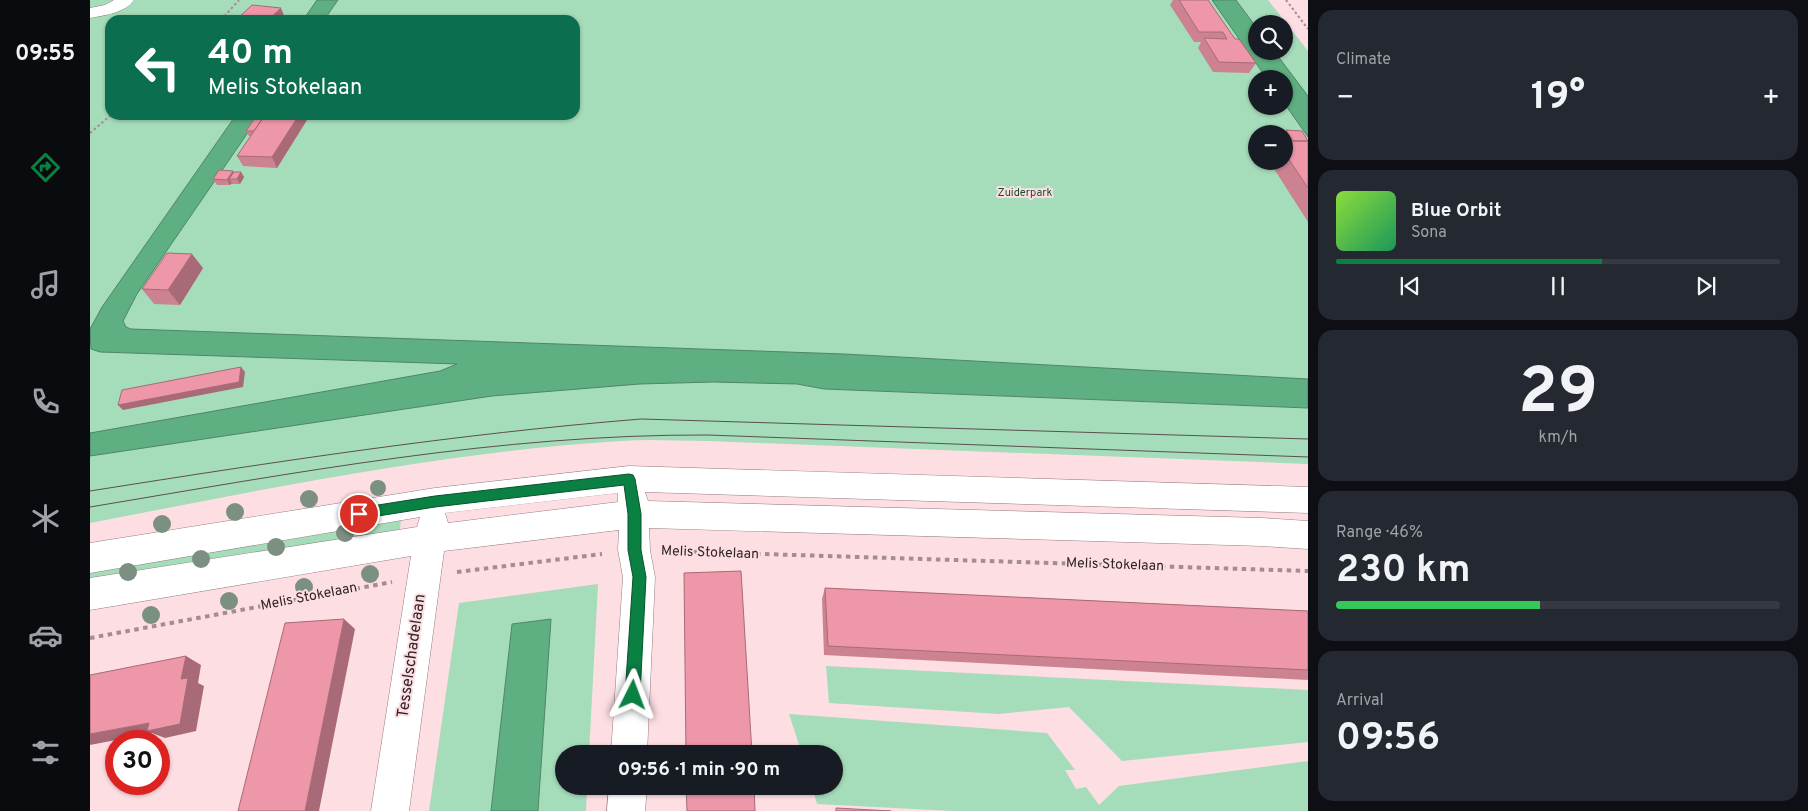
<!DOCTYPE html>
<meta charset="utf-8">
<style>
body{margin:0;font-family:Overpass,sans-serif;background:#242831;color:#f1f3f6;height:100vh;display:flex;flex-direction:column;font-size:19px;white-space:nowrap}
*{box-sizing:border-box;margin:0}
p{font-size:16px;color:#9ea1a6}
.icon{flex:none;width:28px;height:28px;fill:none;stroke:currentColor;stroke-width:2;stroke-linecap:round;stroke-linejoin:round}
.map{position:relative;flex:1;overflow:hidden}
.details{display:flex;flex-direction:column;gap:10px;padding:10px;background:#0d0f14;width:500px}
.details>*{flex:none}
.guide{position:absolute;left:15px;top:15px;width:475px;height:105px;border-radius:15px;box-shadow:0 1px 4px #0004;background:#0b6e4f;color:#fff;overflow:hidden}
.tools{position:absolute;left:1158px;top:15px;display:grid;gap:10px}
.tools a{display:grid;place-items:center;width:45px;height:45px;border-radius:50%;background:#171b24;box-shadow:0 1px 4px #0004;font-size:25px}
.speed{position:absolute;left:15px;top:730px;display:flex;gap:10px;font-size:25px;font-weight:700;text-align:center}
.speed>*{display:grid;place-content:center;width:65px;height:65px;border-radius:50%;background:#171b24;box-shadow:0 1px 4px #0004;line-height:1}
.speed .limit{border:8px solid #d22;background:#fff;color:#111}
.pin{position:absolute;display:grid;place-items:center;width:42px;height:42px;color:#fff;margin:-21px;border:2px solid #fff;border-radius:50%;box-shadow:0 1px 5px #0007}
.me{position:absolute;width:55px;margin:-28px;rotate:3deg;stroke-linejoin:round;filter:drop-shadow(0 0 4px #0008)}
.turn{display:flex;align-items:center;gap:18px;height:105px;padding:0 20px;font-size:22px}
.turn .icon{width:65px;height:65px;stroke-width:2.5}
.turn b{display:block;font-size:35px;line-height:42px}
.big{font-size:38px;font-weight:700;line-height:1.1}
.details .card{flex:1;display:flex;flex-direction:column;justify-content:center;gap:8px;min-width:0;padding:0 18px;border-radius:15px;background:#242831}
.details .dial{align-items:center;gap:0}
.dial b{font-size:65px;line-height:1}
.song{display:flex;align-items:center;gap:15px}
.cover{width:60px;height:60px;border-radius:8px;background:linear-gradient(135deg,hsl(90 70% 55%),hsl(150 70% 35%))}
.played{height:5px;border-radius:2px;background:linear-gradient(90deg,#0b8043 60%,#363941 60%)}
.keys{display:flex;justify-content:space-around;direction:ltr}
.heat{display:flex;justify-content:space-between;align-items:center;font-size:28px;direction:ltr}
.charge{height:8px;border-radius:4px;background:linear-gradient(90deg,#34c759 46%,#363941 0)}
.trip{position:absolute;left:465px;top:745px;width:288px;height:50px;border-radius:25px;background:#171b24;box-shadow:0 1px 4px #0004;font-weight:700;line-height:50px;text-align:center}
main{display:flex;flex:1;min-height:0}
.menu{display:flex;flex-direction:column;width:90px;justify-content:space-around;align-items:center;background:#090b0e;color:#9ea1a6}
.menu .icon{width:35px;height:35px}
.menu .selected{color:#0b8043}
.menu b{font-size:22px;color:#f1f3f6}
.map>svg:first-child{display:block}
</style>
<main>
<nav class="menu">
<b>09:55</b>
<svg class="icon selected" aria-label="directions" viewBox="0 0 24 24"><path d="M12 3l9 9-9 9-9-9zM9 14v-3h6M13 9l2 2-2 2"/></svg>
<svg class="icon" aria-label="music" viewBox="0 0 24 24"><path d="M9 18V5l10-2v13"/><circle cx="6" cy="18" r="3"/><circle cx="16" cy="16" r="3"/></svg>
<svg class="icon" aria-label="phone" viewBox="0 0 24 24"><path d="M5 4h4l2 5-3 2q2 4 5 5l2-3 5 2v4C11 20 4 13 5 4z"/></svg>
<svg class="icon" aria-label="climate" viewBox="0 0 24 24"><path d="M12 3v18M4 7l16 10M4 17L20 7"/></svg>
<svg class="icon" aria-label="car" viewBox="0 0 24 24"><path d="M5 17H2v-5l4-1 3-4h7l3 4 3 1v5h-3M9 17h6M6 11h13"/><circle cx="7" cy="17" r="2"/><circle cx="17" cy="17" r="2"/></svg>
<svg class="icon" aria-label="filters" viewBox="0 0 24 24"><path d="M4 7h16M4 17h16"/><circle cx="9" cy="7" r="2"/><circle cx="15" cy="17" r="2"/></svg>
</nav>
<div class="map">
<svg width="1218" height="811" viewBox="0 0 1218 811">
<rect width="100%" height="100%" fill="#fddee3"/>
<path fill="#a5dcba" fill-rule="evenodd" d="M0,0H1178L1218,51V391L707,384L734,389L1218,408V464L618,441C589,441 560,439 531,441C352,452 176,489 0,523ZM20,20H485V115H20ZM1166,24H1194V51H1166ZM1166,79H1194V106H1166ZM1166,134H1194V161H1166Z
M309,518L311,520L310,529L308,532L0,588V572Z
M508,584L499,754H474V786H497L496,811H448L460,619L422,624L401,811H339L369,603Z
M736,666L1218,690V742L1032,761L979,707L909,714L739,703Z
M699,714L957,733L985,770H975L986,789L996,787L1009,805L1029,786L1218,761V811H864L727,804L722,786H744V754H712Z"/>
<path fill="#5eaf81" stroke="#508666" d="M227,0H248L234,20H213Z
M1122,0H1146L1166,27V51H1184L1218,96V137L1194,103V79H1177Z
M146,115H170L47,294L33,321L36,327L41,329L754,354L1218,379V408L734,389L707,384L623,382L550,384L402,396L0,456V433L350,371L367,364L10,352L1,349L0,329L12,307Z
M461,619L448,811H401L422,624Z"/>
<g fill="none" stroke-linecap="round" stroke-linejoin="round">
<g stroke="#977c80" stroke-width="1">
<path id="minor" d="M24,0H44C35,13 15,15 0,18V8L15,5Z
M539,466L1218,487V513L555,492L558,501L1172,518L1218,521V549L1172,546L559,528L560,550L565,577L557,754H521L533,577L528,550L529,530L354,551L319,811H281L321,556L0,610V578L327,527L330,517L0,573V543L345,488ZM528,493V502L358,523L355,513Z
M519,786H557L555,811H517Z"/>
</g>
<path stroke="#a38d91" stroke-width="2" stroke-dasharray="2.5 2.5" stroke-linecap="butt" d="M1196,0L1218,29
M131,20L149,0
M0,133L21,115"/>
<path stroke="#a38d91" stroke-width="4" stroke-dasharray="4.5 4.5" stroke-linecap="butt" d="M576,551L1218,571
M367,572L512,554
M0,638L302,582"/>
<use href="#minor" fill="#fff" fill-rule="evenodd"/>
<path stroke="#5d4e50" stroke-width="1" d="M0,491C183,462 366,434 551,419L1218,439
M0,507C204,473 410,434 618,435L1218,457"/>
</g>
<g fill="#7c9082">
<circle cx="288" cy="488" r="8"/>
<circle cx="219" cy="499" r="9"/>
<circle cx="145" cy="512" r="9"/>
<circle cx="72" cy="524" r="9"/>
<circle cx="255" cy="533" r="9"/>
<circle cx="186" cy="547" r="9"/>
<circle cx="111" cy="559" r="9"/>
<circle cx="38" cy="572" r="9"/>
<circle cx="280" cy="574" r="9"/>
<circle cx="214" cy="587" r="9"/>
<circle cx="139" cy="601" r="9"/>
<circle cx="61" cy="615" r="9"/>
</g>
<path fill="#cd8291" d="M1083,0H1118L1145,39L1166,63L1159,73L1123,72L1108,48L1111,42H1104L1080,5Z
M175,115H220L187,168L153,166L147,156L161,136H159L156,131L173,118Z
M1196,130L1218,140V222L1179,161H1194V141H1196L1194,138V134Z
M143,171L144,172H151L154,177L150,184H142V183L140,185H127L123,179Z
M113,268L90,305L64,304L52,289Z
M735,588L1218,611V680L734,655L732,599Z"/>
<path fill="#a76a76" d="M191,8L195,18L193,20H178Z
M209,115H220L187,168L182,157Z
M143,171L146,176L139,179L142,183L140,185L137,180Z
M151,172L154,177L150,184L147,179Z
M102,254L113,268L90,305L78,290Z
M151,367L155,372L153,387L33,410L28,405Z
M254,619L265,629L229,811H215Z
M96,656L111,665L108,683L114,686L106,731L75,738L62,733L0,745V734L59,723L91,679Z"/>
<path fill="#ee97a9" stroke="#a76a76" d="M1089,0H1118L1145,39H1149L1166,63L1129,62L1114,38L1137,39L1133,32H1109Z
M162,5L191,8L178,20H146Z
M175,115H209L182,157L147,156Z
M165,118H173L164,131H156Z
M1196,130L1212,131L1218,141H1203Z
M1194,141H1218V188L1194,152Z
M129,170L143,171L137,180L123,179Z
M144,172H151L147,179H139Z
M77,253L102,254L78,290L52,289Z
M151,367L149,382L28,405L32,390Z
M651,571L662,754H596L594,573Z
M735,588L1218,611V670L738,646Z
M254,619L215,811H148L195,623Z
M96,656L91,679L98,678L90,724L57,731L59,723L0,734V675Z
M596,786H664L665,811H597Z
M746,808L801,811H746Z"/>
<path fill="#0b8043" stroke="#07532c" d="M539,474L543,475L545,479L551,514V550L556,577L550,695L548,700L543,702L538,700L535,695L543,577L538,550V514L534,485L345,507L269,519L264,518L262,514L264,510L269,508L345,496Z"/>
<g text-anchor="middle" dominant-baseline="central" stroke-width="4" stroke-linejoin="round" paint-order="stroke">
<g font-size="11" fill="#135132" stroke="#fddee3">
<text x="935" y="193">Zuiderpark</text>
</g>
<g font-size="14" fill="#302527" stroke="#fddee3">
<text transform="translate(620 553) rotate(2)">Melis Stokelaan</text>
<text transform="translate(1025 565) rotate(2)">Melis Stokelaan</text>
<text transform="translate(219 597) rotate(-11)">Melis Stokelaan</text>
</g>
<g font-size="16" fill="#302527" stroke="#fddee3">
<text transform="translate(322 656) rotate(-82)">Tesselschadelaan</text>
</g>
</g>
</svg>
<div class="tools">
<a><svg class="icon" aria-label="search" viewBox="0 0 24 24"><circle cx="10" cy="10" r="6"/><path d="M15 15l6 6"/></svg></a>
<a>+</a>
<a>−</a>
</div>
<div class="speed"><div class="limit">30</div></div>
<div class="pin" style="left:269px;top:514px;background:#d93025"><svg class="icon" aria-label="arrive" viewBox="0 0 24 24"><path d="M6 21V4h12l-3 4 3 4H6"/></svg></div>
<svg class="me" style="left:543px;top:695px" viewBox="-20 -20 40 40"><path d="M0-17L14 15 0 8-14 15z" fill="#0b8043" stroke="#fff" stroke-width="4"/></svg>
<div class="trip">09:56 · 1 min · 90 m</div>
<div class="guide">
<div class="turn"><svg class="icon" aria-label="left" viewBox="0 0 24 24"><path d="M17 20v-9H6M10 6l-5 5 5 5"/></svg><div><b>40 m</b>Melis Stokelaan</div></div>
</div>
</div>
<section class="details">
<div class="card"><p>Climate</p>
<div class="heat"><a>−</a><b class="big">19°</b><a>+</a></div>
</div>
<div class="card">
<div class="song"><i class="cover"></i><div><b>Blue Orbit</b><p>Sona</p></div></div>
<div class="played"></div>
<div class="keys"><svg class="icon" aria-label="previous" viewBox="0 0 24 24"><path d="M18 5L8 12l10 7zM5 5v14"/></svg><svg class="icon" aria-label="pause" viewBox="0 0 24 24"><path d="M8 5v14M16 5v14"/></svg><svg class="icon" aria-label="next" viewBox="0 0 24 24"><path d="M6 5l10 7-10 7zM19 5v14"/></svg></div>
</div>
<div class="card dial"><b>29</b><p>km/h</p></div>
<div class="card"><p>Range · 46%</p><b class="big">230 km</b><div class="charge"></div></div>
<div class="card"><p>Arrival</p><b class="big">09:56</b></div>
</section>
</main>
